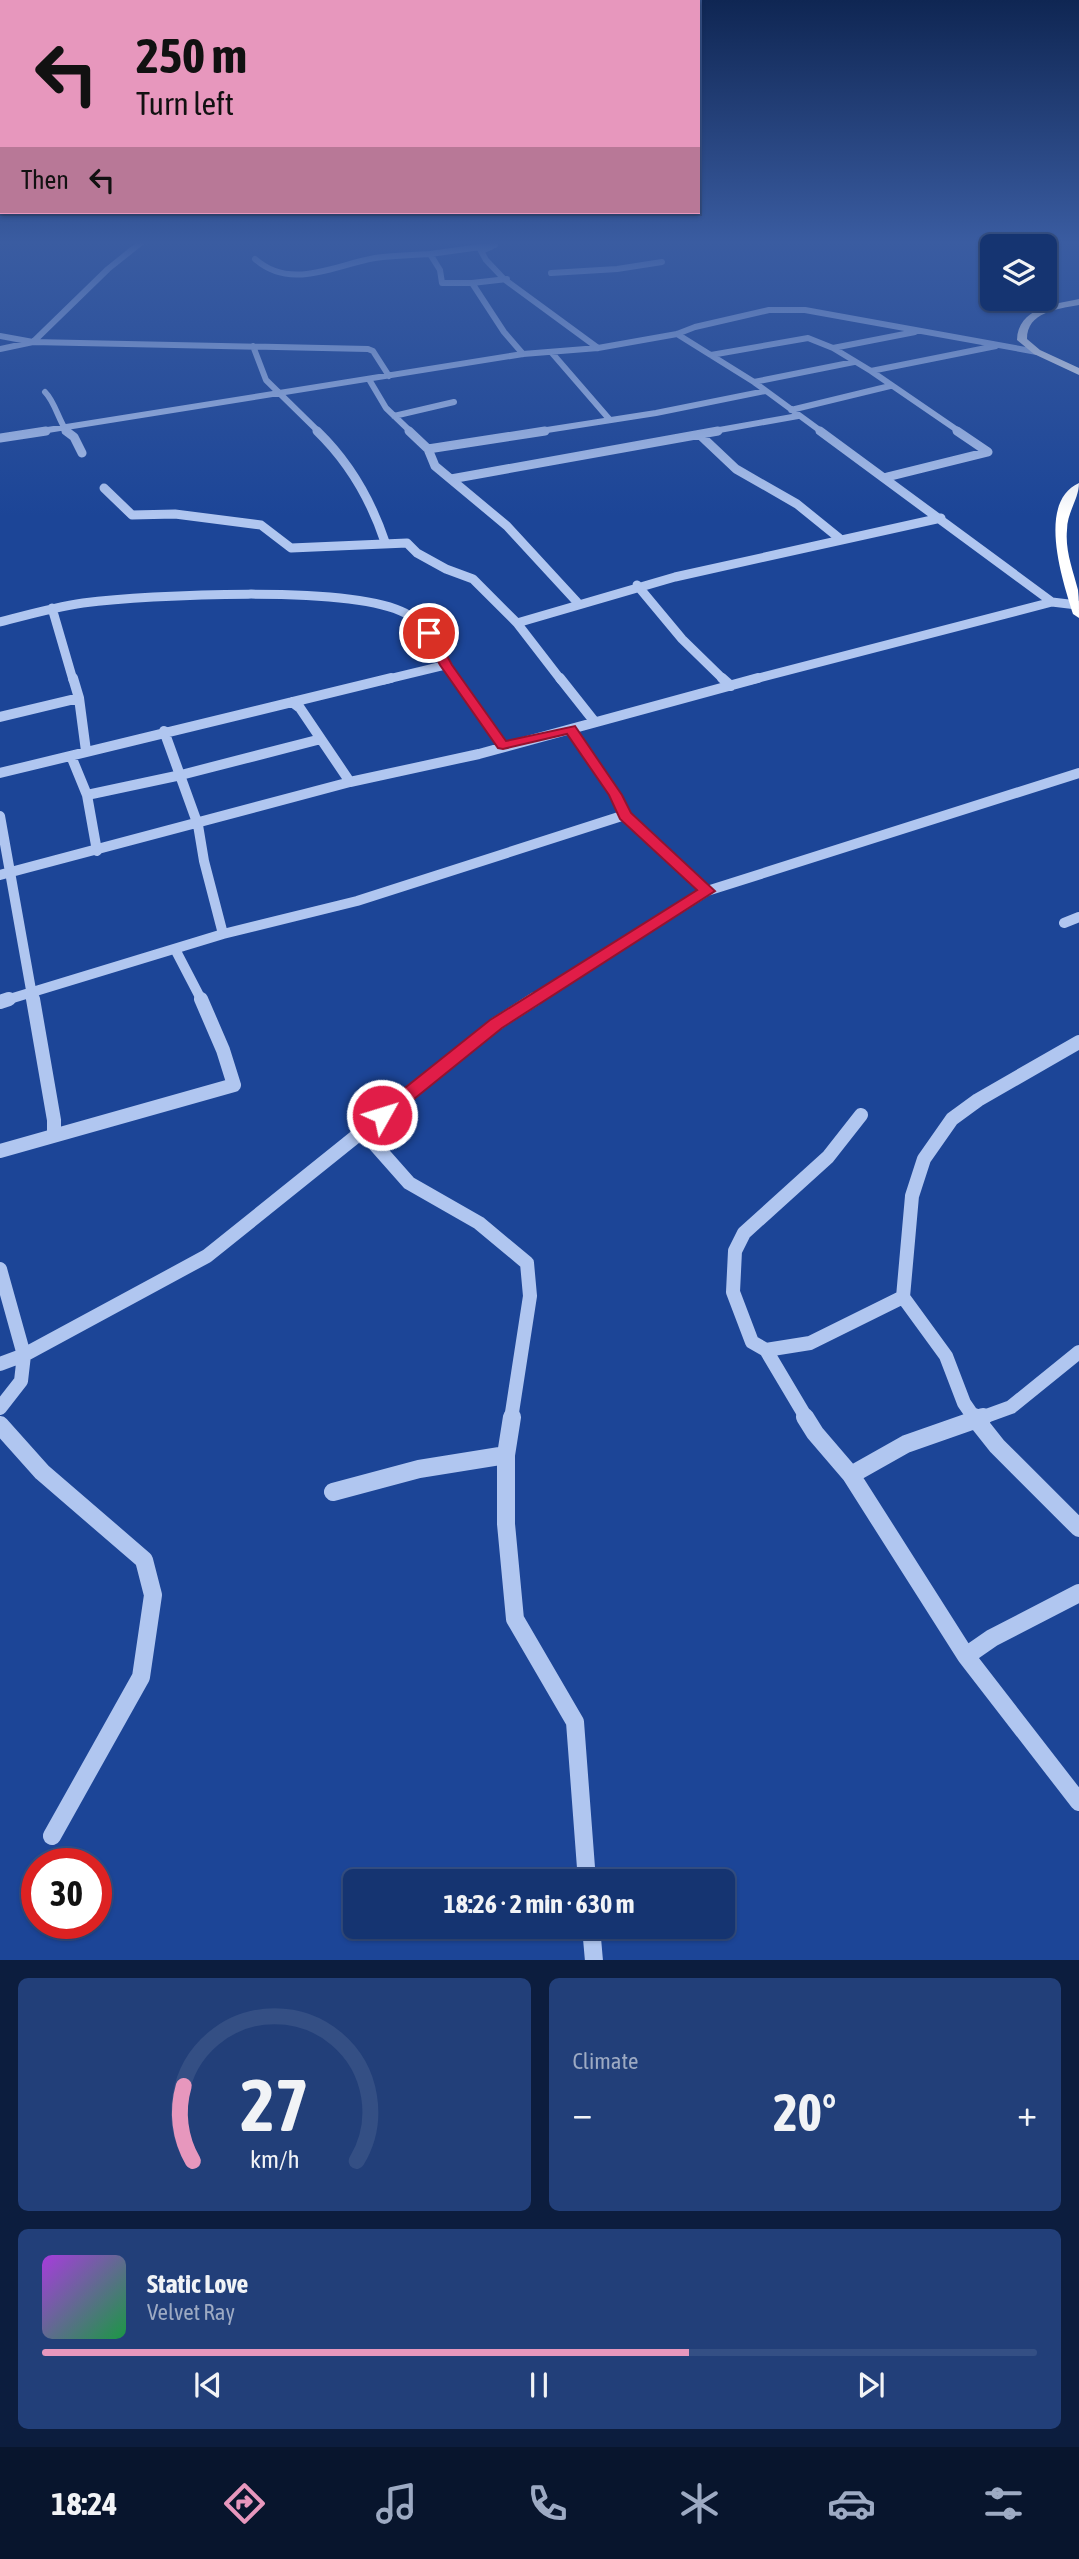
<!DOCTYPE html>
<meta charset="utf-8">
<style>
body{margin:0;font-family:"Asap Condensed",sans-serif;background:#223f79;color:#f1f3f6;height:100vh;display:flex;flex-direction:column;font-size:26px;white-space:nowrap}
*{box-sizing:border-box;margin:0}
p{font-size:23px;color:#9daac3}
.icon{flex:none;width:38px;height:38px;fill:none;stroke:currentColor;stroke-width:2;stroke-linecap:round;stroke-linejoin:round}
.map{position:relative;height:1960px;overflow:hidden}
.side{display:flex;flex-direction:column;gap:18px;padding:18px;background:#0c1d3e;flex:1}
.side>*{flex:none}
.guide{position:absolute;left:0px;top:0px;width:700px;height:214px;box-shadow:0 2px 5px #0004,0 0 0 2px #344f84;background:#e797bd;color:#111;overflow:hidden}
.tools{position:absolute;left:980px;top:234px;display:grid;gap:14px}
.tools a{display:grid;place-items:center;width:77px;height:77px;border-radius:10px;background:#153471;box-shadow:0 2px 5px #0004,0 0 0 2px #344f84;font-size:35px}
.speed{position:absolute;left:21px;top:1848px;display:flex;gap:14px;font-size:35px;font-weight:700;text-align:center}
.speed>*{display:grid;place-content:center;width:91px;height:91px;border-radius:50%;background:#153471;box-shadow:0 2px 5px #0004,0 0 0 2px #344f84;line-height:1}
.speed .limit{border:10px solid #d22;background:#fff;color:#111}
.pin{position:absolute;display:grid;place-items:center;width:60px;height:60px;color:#fff;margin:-30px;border:4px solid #fff;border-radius:50%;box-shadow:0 2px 7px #0007}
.me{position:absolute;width:77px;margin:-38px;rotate:51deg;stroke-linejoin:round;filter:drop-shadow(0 0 5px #0008)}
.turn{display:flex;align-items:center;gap:24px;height:147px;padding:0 21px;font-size:32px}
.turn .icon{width:91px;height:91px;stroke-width:2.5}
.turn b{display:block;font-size:49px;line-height:60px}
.then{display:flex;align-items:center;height:66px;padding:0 21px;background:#0003;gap:14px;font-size:26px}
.big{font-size:52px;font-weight:700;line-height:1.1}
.side .card{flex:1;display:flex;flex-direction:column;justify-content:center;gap:10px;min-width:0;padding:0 24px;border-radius:10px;background:#223f79}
.side .dial{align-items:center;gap:0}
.dial svg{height:182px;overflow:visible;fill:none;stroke:#344f84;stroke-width:7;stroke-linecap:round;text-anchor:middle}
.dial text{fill:#f1f3f6;stroke:none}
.song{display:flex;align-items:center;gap:21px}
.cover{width:84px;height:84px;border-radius:10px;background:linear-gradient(135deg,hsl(280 70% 55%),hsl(140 70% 35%))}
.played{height:7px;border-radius:4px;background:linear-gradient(90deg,#e797bd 65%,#344f84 65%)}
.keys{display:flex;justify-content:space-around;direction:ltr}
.heat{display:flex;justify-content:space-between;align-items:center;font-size:38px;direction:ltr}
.side .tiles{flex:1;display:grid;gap:18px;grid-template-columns:1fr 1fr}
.card:last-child{grid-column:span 2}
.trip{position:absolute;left:343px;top:1869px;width:392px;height:70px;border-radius:10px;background:#153471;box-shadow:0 2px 5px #0004,0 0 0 2px #344f84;font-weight:700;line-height:70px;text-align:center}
.dock{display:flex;height:112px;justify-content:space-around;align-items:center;background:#08152d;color:#9daac3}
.dock .icon{width:49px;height:49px}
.dock .current{color:#e797bd}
.dock b{font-size:32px;color:#f1f3f6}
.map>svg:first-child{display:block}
</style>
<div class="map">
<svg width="1079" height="1961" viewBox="0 0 1079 1961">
<rect width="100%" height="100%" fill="#1c4597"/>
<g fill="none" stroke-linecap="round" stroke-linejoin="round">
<path stroke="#b0c6f0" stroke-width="6" d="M495,245L430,254L440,270L442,283H472L504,332L523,354
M491,247L481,251L486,260L504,279L598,348
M255,259C291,291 334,265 375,258C393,255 412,255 430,254
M551,273L617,269L662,262
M472,283L507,279
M677,334L754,382L822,432
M0,336L33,342L368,349L373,351L389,376
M253,346L266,380L319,432
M833,348L915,332
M0,349L33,342L108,269L143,241
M552,353L610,420
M711,355L808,338L833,348L871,371L960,432
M871,371L996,346
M370,381L386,408L411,432
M754,382L854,362
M45,392C55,402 58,419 67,432
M791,410L890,386
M394,416L454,402
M35,432L523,354L598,348L677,334L695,327L769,310H805L1037,352
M534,432L656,413L765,391
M708,432L798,416"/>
<path stroke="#b0c6f0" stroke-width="9" d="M66,431L74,437L82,453
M317,431C349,462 371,500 385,542
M409,431L428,449L435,466L507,526L577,602
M820,431L1052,602
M700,435L736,469L797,504L839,538
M0,438L46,431
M428,449L545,431
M887,477L988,452L957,431
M451,479L718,431
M104,488L132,515L175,514L261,525L291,548L407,543L417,553L446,569L473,579L517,623L561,680
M637,585L682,639L724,680
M52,608L73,680
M0,622C27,615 55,607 83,603C149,595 350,584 405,613C429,625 442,658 456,680
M517,623L675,577L941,518
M384,680L446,665
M751,680L1052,602L1077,605"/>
<path stroke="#b0c6f0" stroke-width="10" d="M73,678L79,698L86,751
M455,678L503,745
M560,678L594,721
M722,678L731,686
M292,702L300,708L350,782
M0,717L79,698
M571,729L615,795L625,815L707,891
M164,731L198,825L204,861L223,934
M71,756L87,795L97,851
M0,773L391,678
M87,795L181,775L321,739
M0,816L33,1001
M0,875L350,782L479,754L758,678
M1064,923L1079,917
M176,951L202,1001
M3,1001L223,934L357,901L625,815
M533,1001L707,891L1079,773"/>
<path stroke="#b0c6f0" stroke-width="14" d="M33,999L54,1120V1135
M0,1002L9,999
M363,1131L409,1183L479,1223L527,1263L530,1296L511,1419
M0,1151L234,1085L223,1050L201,999
M0,1269L24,1355L21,1381L0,1408
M766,1350L810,1343L903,1297
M0,1364L24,1355L207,1256L496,1024L535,999
M807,1419L766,1350L752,1342L733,1292L735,1251L744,1233L828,1157L861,1115
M975,1419L964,1403L946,1356L903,1297L912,1196L924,1159L952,1119L978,1100L1079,1042
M978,1419L1011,1407L1079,1352"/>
<path stroke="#b0c6f0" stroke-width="18" d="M512,1417L506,1455V1524L515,1619L575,1722L587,1881
M805,1417L815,1433L851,1475L966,1656L1079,1802
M974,1417L997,1446L1079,1528
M0,1425L42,1472L144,1560L153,1595L141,1677L52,1836
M851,1475L906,1444L983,1417
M333,1492L419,1469L506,1455
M966,1656L992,1638L1079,1593
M591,1927L594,1961"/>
<path fill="#fff" fill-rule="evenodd" d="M1079,299V305C1057,309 1027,312 1027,339L1040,350L1079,368V375L1034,354L1017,340C1018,308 1054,304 1079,299Z
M1079,483C1079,499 1067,512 1067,530C1065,551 1073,570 1078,590C1079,599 1079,609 1079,618L1073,614C1063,582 1036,502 1079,483Z"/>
</g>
<linearGradient id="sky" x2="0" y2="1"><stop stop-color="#0f2653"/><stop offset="0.47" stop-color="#3a5ca1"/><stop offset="1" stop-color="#3a5ca1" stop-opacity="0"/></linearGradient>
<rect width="1079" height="516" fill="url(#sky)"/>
<path fill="#e11d48" stroke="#92132f" stroke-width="2" d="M425,630H433L452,665L506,741L575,726L622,795L631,813L715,891L502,1028L388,1120H376L373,1115L376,1111L490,1020L697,890L620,819L609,795L567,734L503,749L498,748L440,665L423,633Z"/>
</svg>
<div class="tools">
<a><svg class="icon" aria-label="layers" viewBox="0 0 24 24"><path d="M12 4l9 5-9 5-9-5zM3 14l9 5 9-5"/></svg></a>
</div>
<div class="speed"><div class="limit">30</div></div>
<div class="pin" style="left:429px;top:633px;background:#d93025"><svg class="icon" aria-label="arrive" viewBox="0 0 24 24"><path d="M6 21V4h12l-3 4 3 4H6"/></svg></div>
<svg class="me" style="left:382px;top:1115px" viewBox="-20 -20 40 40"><circle r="17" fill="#e11d48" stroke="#fff" stroke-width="3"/><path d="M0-11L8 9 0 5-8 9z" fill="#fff"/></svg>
<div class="trip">18:26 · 2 min · 630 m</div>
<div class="guide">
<div class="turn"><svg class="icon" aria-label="left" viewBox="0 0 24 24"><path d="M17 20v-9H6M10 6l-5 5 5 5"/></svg><div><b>250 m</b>Turn left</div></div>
<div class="then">Then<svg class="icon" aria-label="left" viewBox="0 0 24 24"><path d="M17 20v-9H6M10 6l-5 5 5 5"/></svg></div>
</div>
</div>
<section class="side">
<div class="tiles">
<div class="card dial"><svg viewBox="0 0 100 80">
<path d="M14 69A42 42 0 1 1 86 69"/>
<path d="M14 69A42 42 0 0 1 10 36" stroke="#e797bd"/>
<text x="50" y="56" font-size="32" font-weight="700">27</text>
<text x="50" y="72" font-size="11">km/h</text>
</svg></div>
<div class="card"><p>Climate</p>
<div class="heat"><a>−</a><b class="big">20°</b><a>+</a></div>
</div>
<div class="card">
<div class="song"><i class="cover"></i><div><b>Static Love</b><p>Velvet Ray</p></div></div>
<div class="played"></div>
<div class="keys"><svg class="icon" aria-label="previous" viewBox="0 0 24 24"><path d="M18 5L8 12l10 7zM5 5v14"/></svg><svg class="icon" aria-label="pause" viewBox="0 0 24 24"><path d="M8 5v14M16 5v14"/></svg><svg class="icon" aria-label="next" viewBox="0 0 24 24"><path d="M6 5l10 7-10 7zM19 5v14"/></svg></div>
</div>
</div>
</section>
<nav class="dock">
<b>18:24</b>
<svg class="icon current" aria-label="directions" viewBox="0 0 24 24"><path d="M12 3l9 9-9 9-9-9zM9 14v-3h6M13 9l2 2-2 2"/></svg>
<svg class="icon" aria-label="music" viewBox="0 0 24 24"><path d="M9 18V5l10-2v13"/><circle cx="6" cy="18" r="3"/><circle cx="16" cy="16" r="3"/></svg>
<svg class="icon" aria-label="phone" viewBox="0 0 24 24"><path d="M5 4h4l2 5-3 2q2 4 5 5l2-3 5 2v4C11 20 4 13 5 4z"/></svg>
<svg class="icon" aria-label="climate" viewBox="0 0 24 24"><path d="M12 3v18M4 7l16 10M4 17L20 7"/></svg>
<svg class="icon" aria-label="car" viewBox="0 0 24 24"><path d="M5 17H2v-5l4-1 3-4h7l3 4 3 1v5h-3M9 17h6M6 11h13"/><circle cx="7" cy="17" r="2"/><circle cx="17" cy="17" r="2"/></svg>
<svg class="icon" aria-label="filters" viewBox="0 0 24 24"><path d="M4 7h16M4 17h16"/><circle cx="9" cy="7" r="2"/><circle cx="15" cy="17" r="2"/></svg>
</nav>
